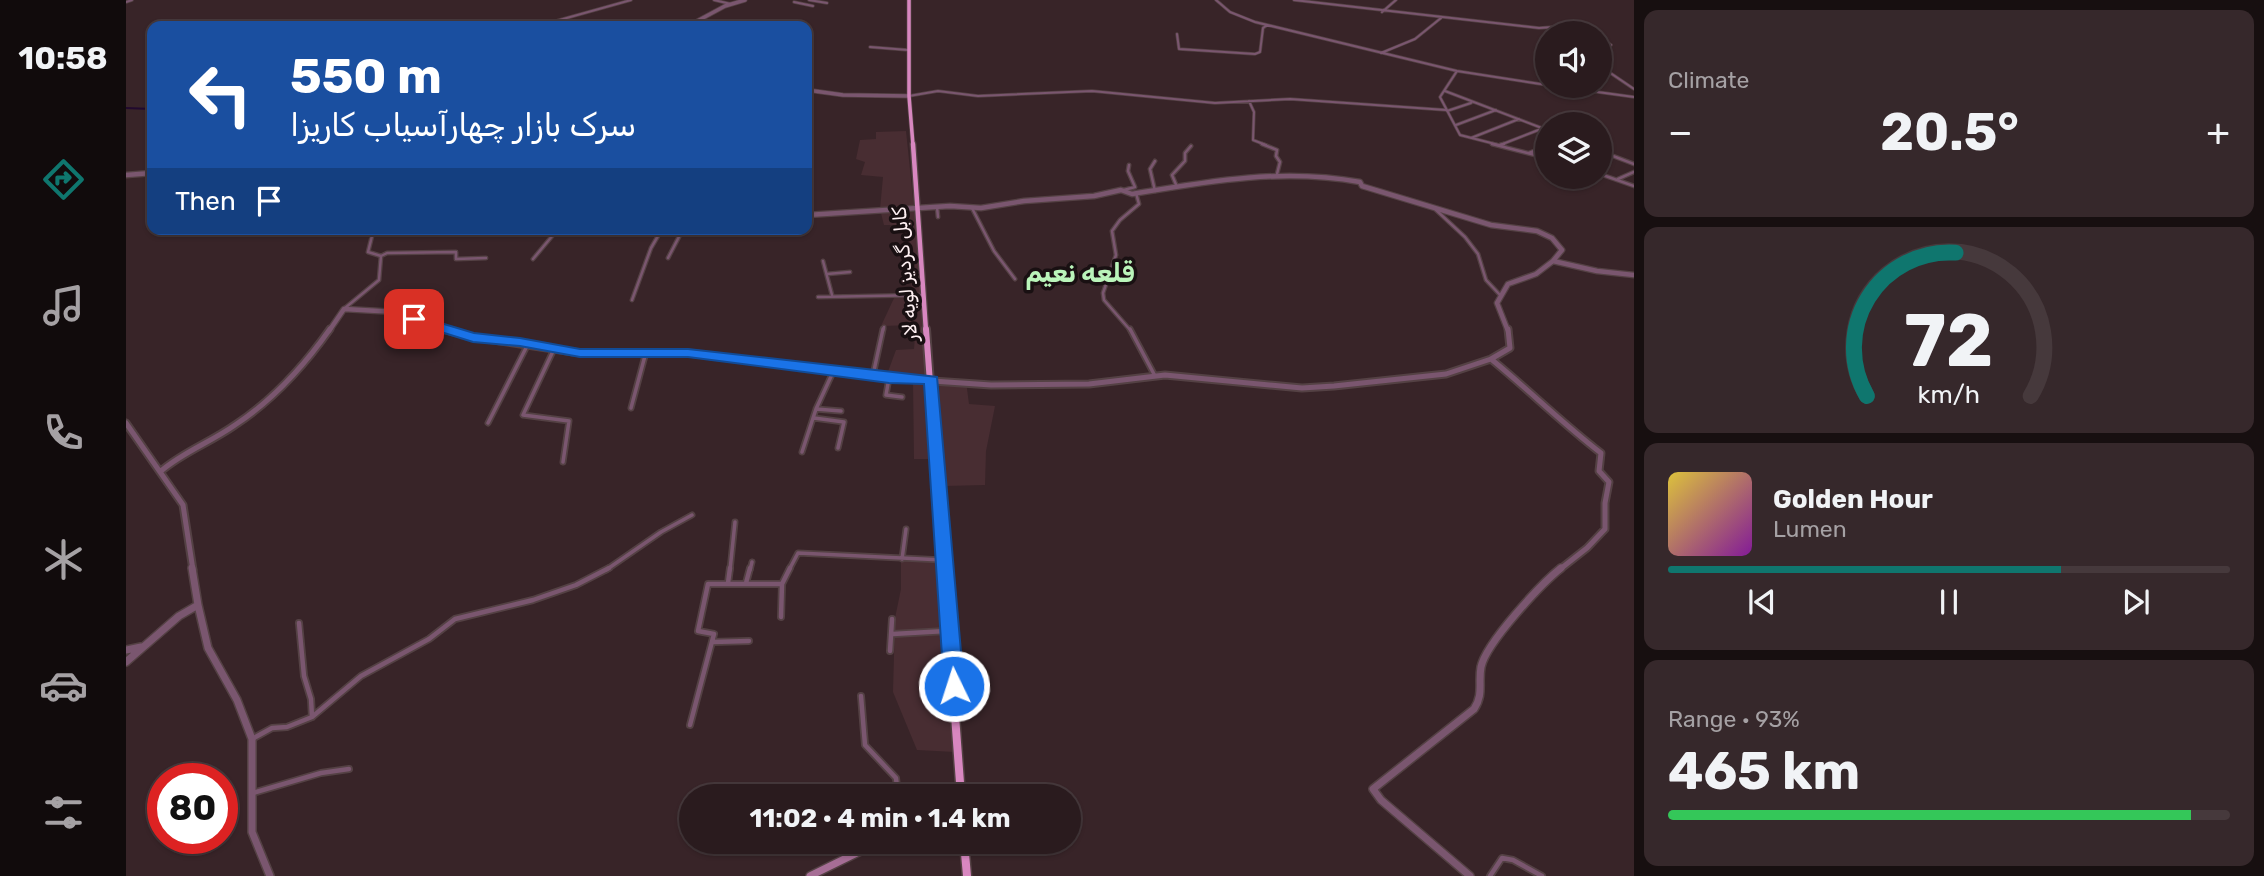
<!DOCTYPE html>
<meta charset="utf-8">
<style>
body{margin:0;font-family:Rubik,"Noto Naskh Arabic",sans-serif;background:#36282b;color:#f1f3f6;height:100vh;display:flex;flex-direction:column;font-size:26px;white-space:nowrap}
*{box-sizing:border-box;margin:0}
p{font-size:23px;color:#a5a1a4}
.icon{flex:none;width:38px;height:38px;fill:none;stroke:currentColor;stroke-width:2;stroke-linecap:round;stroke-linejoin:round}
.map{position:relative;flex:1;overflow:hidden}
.side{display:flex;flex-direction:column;gap:10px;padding:10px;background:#170f10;width:630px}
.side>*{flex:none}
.guide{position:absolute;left:21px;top:21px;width:665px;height:214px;border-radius:14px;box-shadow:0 2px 5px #0004,0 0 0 2px #46393c;background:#1a4fa0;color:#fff;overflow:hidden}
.tools{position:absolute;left:1409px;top:21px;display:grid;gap:14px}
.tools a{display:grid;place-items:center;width:77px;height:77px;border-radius:50%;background:#2a1b1e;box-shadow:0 2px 5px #0004,0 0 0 2px #46393c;font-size:35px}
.speed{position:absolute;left:21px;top:763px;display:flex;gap:14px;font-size:35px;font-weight:700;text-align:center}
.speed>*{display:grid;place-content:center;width:91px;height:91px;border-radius:50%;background:#2a1b1e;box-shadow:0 2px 5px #0004,0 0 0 2px #46393c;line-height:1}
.speed .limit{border:10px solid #d22;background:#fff;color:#111}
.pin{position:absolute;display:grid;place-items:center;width:60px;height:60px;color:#fff;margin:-30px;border-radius:14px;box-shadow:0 4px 10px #0006}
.me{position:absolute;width:77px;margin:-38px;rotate:356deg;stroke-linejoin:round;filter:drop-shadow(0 0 5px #0008)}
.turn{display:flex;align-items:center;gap:24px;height:147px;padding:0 28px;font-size:32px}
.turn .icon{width:91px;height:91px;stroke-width:2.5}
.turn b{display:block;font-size:49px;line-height:60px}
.then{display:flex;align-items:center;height:66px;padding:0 28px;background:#0003;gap:14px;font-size:26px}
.big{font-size:52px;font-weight:700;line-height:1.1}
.side .card{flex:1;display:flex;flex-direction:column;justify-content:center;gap:10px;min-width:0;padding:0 24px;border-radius:14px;background:#36282b}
.side .dial{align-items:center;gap:0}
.dial svg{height:182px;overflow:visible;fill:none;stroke:#46393c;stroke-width:7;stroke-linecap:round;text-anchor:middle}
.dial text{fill:#f1f3f6;stroke:none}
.song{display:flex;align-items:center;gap:21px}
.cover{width:84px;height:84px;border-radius:10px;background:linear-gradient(135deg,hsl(50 70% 55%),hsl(290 70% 35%))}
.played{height:7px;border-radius:4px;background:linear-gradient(90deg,#0f766e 70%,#46393c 70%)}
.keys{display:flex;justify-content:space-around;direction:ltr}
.heat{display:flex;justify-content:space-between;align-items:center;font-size:38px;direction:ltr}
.charge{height:10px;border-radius:5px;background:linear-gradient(90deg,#34c759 93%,#46393c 0)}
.trip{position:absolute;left:553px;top:784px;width:402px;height:70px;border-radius:35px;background:#2a1b1e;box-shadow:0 2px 5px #0004,0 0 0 2px #46393c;font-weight:700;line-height:70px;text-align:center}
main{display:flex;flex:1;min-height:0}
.tabs{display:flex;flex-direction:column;width:126px;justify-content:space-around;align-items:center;background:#110b0c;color:#a5a1a4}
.tabs .icon{width:49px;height:49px}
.tabs .selected{color:#0f766e}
.tabs b{font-size:32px;color:#f1f3f6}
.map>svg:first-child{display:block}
</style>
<main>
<nav class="tabs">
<b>10:58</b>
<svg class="icon selected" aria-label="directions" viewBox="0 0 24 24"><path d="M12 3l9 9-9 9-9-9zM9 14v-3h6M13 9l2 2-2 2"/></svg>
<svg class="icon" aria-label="music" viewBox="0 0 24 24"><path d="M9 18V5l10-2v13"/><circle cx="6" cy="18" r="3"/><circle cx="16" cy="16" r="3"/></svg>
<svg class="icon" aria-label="phone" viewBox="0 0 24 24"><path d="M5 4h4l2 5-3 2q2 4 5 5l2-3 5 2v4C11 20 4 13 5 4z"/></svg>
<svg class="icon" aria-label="climate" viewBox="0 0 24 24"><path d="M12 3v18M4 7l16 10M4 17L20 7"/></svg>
<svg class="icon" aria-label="car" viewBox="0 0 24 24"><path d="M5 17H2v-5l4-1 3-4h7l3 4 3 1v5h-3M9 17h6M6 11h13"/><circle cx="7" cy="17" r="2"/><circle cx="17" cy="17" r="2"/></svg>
<svg class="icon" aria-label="filters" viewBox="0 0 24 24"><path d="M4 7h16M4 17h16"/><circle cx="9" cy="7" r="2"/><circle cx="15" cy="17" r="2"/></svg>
</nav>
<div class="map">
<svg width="1508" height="876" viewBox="0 0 1508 876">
<rect width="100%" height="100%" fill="#382428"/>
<path fill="#482d32" d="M780,131L806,380L809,459H788L787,381L760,377L770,350L788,349L790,325L755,326L769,296L786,294L782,231L778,225H758L754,209L757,177L735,175L739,162L730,159L734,140L750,139V132Z
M809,379L840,381L843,404L869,406L860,451L859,485L818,486Z
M817,558L829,752L791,750L767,692L769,618L775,589V560Z"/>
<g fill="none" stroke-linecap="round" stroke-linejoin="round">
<path stroke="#21092e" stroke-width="2" d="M0,108L26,109"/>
<g stroke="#544144" stroke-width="3.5">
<path id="minor-far3" d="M588,0L605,4
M683,0L701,3
M1090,0L1104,12L1129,22L1331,71L1421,85
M1168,0L1413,28L1442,26L1463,33
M0,2L6,0
M668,2L687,6
M1256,12L1270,0
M412,26L505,0
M1051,34L1053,49L1129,54L1134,52L1137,28L1141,25
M1474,38L1485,45L1474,47
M744,47L782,50
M1255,53L1289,39L1315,18
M1474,66L1508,89
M1331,71L1314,97L1334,135L1373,145
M1428,86L1508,97
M1319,91L1421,130
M783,96L812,91L852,96L966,91L1089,103L1164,99L1320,110
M1123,101L1128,112L1127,140L1140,145
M1321,111L1345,103
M1330,125L1370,110
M1345,138L1393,119
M1374,145L1415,129"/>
</g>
<g stroke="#544144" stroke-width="5">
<path id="minor-far2" d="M1136,144L1151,150L1150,156L1154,162L1151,174
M1366,144L1421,158
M1374,145L1378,144
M1474,151L1508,164
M1403,153L1421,146
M1029,161L1024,169L1029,191
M1474,174L1508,186
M1492,179L1508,172
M1051,187L1046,175L1059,161V153L1065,146
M998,190L1009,187L1002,171L1003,165
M811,207L812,217
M846,208L868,251L889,279
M1310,210L1339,237L1352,254L1360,280L1375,296
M255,256L261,253L330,252V259L360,258
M542,258L557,229
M407,259L432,229
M697,261L706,295
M701,274L724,272
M692,297L797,295
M506,300L525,248L536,229
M219,308L253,280L255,256L242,252L246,236L234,229
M757,331L758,327
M1005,331L978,300L977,293L990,255L986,231L994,220L1013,204L1010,193"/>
</g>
<g stroke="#544144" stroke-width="7">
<path id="minor-far1" d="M1004,329L1029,376
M428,349L397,415L443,421L437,462
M747,375L757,329
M763,378L760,395L776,397
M505,408L520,352
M690,409L715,411
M688,418L718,422L712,448
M362,423L402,344
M676,452L690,409L708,370
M776,559L780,529
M480,570L535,532L566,515
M604,570L609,522
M624,570L626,562
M663,570L672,553L817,560"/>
</g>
<g stroke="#544144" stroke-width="8">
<path id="minor" d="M602,583L604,568
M620,583L624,568
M655,617L656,584L664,568
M173,623L178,676L185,699L186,717
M767,634L820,631
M586,642L623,641
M764,651L766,619
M735,696L739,745L770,778L772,796
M564,725L588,634L572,631L582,584H656
M126,739L146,728L161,727L186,717L235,676L303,639L329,619L407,600L450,585L483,568
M127,793L195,773L223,769
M1364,876L1376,858L1387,860L1416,876"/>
</g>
<g stroke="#544144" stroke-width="5">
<path id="tertiary-far3" d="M562,26L599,6L619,0
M681,90L717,95L783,96"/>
</g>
<g stroke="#544144" stroke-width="7">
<path id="tertiary-far2" d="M0,175L26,173
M681,215L824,206L855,208L898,201L968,196L995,190L1006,194C1083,181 1157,168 1234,182L1236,186L1365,225L1411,231L1426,238L1436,250L1427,261
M203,331L218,309L270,312L323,331
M1382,331L1371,303L1382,284L1410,274L1427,261L1471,271L1508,275"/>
</g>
<g stroke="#544144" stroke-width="9">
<path id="tertiary-far1" d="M315,329L347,337L454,353H562L763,378L865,385L963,384L1039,375L1176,388L1208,386L1320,374L1365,359L1384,348L1382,329
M1365,359C1403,390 1436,423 1475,453L1473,471L1483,482L1479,503V529L1461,548L1433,570
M0,423L57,505L67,570
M35,471C57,452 85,442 109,425C147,400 178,366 204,329"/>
</g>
<g stroke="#544144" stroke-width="10">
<path id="tertiary" d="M72,605L82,648L111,700L126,739V832L144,876
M0,650L15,647
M0,662L53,616L72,605L66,568
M1344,876L1255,800L1247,789L1348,709C1358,694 1352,683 1355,667C1360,643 1415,584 1435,568"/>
</g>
<g stroke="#544144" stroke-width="10">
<path id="secondary" d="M684,876L753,842"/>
</g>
<g stroke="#544144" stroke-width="5">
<path id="trunk-far3" d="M783,0V96L787,145"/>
</g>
<g stroke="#544144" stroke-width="7">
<path id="trunk-far2" d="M787,144L800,331"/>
</g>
<g stroke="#544144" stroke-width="10">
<path id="trunk-far1" d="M800,329L818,570"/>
</g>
<g stroke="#544144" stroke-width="11">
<path id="trunk" d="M818,568L835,796
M838,842L841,876"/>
</g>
<use href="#minor-far3" stroke="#7a566f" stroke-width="2"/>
<use href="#minor-far2" stroke="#7a566f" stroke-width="2.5"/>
<use href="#minor-far1" stroke="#7a566f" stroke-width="3.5"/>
<use href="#minor" stroke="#7a566f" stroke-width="4.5"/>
<use href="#tertiary-far3" stroke="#7a566f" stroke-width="3.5"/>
<use href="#tertiary-far2" stroke="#7a566f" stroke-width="4.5"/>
<use href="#tertiary-far1" stroke="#7a566f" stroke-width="5"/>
<use href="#tertiary" stroke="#7a566f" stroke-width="7"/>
<use href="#secondary" stroke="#a66d95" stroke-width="7"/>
<use href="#trunk-far3" stroke="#d887c0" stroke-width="3.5"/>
<use href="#trunk-far2" stroke="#d887c0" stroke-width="4.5"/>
<use href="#trunk-far1" stroke="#d887c0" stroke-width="6"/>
<use href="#trunk" stroke="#d887c0" stroke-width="8"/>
</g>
<path fill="#1a73e8" stroke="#114b97" stroke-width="2" d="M288,315L348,333L394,338L454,349H562L811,377L838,686L835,692L828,694L821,692L818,686L798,384L763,383L562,357H454L394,346L347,342L283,322V316Z"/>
<g text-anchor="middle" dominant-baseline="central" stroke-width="7" stroke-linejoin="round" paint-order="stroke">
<g font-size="19" fill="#fff1f3" stroke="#191012">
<text transform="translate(779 274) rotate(-95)">کابل گردیز لویه لار</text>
</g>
<g font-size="26" font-weight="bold" fill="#baf5ba" stroke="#191012">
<text x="954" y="273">قلعه نعيم</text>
</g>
</g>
</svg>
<div class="tools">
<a><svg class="icon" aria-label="sound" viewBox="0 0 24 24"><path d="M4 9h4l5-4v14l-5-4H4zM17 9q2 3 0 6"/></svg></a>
<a><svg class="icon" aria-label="layers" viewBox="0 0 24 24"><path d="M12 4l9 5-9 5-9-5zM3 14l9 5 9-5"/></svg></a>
</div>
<div class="speed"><div class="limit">80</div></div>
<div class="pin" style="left:288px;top:319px;background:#d93025"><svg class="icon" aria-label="arrive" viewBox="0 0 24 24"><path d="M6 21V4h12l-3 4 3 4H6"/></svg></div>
<svg class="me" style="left:828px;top:686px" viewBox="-20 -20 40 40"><circle r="17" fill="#1a73e8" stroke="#fff" stroke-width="3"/><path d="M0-11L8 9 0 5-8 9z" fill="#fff"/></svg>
<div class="trip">11:02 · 4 min · 1.4 km</div>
<div class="guide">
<div class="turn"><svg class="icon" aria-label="left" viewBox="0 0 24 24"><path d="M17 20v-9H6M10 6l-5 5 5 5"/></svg><div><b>550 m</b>سرک بازار چهارآسیاب کاریزا</div></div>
<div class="then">Then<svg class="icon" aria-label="arrive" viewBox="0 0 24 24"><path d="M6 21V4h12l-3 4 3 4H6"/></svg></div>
</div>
</div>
<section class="side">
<div class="card"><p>Climate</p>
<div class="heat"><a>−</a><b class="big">20.5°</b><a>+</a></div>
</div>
<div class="card dial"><svg viewBox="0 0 100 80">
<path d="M14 69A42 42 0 1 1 86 69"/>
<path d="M14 69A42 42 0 0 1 53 6" stroke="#0f766e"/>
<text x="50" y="56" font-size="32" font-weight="700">72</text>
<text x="50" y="72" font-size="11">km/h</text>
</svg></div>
<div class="card">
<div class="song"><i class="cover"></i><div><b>Golden Hour</b><p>Lumen</p></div></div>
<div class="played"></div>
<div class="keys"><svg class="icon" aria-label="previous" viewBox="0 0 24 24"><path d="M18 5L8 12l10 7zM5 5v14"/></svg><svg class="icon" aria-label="pause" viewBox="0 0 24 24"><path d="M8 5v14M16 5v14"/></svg><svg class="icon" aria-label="next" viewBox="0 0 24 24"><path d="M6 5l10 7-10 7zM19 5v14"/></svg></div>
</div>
<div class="card"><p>Range · 93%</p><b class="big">465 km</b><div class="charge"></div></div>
</section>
</main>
